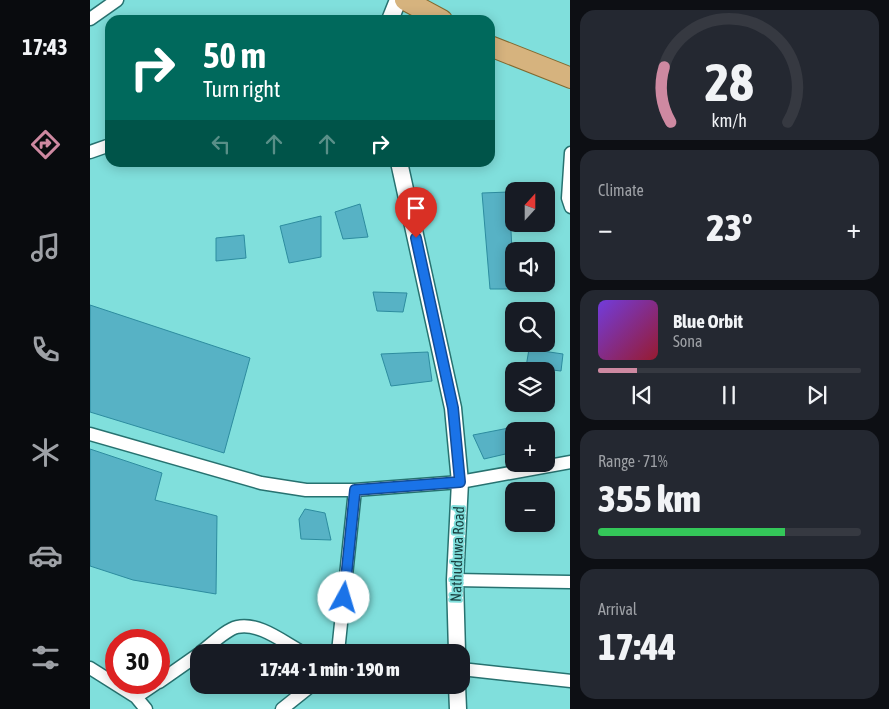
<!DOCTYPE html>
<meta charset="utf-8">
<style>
body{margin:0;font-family:"Asap Condensed",sans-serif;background:#242831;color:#f1f3f6;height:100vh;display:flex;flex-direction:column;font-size:19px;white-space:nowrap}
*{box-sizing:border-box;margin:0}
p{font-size:16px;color:#9ea1a6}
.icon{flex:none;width:28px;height:28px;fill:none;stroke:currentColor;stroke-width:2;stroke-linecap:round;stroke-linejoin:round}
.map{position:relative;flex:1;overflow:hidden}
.details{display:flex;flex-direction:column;gap:10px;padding:10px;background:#0d0f14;width:319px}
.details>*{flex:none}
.banner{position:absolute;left:15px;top:15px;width:390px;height:152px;border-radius:15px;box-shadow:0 2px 12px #0003;background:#00695c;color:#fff;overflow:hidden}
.needle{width:32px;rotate:21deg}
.buttons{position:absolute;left:415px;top:182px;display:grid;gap:10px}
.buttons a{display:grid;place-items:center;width:50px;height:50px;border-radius:10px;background:#171b24;box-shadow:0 2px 12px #0003;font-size:25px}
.speed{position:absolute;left:15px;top:629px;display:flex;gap:10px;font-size:25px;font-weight:700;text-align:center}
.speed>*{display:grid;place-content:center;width:65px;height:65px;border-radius:50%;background:#171b24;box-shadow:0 2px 12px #0003;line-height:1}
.speed .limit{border:8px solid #d22;background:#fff;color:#111}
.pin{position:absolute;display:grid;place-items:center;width:42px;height:42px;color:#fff;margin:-51px -21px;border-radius:50% 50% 50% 0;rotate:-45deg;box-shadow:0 0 5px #0007}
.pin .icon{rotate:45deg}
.me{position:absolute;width:55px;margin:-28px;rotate:6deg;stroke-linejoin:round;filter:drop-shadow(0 0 4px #0008)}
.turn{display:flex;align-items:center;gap:18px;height:105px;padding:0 15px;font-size:22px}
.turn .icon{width:65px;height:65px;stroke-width:2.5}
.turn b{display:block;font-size:35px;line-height:42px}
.lanes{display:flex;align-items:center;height:48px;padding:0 15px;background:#0003;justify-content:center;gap:25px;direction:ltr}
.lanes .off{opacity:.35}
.big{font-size:38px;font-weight:800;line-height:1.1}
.details .tile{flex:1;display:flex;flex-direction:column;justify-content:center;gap:8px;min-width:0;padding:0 18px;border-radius:15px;background:#242831}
.details .dial{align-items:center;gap:0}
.dial svg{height:130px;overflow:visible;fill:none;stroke:#363941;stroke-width:7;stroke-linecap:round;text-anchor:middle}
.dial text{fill:#f1f3f6;stroke:none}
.song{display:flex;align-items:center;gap:15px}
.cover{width:60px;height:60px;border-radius:8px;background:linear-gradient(135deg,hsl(260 70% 55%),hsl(350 70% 35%))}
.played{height:5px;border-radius:2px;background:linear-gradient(90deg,#ce89a1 15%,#363941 15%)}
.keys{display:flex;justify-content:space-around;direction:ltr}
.heat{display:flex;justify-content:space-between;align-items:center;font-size:28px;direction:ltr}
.charge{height:8px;border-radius:4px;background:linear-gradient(90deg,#34c759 71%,#363941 0)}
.trip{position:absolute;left:100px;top:644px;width:280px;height:50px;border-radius:15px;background:#171b24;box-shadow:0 2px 12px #0003;font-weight:800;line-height:50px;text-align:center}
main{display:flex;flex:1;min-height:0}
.dock{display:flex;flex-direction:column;width:90px;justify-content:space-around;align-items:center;background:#090b0e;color:#9ea1a6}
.dock .icon{width:35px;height:35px}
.dock .current{color:#ce89a1}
.dock b{font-size:22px;color:#f1f3f6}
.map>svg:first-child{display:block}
</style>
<main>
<nav class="dock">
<b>17:43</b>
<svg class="icon current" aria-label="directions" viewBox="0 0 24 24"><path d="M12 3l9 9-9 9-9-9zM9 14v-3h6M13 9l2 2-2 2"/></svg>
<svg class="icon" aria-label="music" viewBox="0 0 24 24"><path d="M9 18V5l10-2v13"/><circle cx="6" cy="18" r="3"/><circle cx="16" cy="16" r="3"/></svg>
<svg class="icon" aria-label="phone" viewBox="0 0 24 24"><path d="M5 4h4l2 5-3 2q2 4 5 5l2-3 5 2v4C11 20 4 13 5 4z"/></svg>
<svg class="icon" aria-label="climate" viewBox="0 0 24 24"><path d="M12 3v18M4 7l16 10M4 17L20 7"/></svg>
<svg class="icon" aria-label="car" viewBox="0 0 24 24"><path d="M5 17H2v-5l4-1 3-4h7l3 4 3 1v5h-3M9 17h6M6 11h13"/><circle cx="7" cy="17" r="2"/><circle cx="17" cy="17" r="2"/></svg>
<svg class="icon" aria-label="filters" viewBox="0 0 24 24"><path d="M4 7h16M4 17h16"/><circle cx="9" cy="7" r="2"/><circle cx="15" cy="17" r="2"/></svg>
</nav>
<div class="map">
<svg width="481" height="709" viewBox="0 0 481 709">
<rect width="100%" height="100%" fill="#80dfdc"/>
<path fill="#57b2c5" stroke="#2d8c9f" d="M419,192L424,289H400L392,193Z
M270,204L278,237L253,239L245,212Z
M231,216V257L199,263L190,226Z
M154,235L156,258L126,261V238Z
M283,292L317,293L313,312L287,311Z
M0,305L160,358L134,453L0,412Z
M439,349L473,354L471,371L436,367Z
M338,352L342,381L301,386L291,354Z
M424,427V452L394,459L383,435Z
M0,449L72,473L65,500L127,516L126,594L43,580L0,566Z
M215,509L235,513L241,540L211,539L209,519Z"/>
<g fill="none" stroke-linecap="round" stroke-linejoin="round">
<g stroke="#277270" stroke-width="15">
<path id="minor" d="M0,19L27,0
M0,152L20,145
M481,153L478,198L481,207
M0,434L171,483L216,490H265L370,482L481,462
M365,580L481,582
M111,652C121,645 135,630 147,627C169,622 193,642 212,652
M248,652L265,490
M0,668L46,697L56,709
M371,669L481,681
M69,682L109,654
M46,697L68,682
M192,709L222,685"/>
</g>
<g stroke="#277270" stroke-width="19">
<path id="tertiary" d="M300,20L308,0
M309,162L363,408L370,482L365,580L367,652
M367,685L368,709"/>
</g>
<g stroke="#826a30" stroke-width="22">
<path id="primary" d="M315,0L352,20
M400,46L481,78"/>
</g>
<use href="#minor" stroke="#fff" stroke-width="12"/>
<use href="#tertiary" stroke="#fff" stroke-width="16"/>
<use href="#primary" stroke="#d6b37e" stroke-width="20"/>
</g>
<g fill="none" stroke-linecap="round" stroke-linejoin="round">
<g stroke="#114b97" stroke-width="12">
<path id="route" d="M254,598L265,490L370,482L363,408L326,238"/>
</g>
<use href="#route" stroke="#1a73e8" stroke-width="9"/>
</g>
<g text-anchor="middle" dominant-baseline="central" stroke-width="4" stroke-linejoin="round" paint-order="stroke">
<g font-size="15" fill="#184040" stroke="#80dfdc">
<text transform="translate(367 554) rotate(-88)">Nathuduwa Road</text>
</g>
</g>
</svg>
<div class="buttons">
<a><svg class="needle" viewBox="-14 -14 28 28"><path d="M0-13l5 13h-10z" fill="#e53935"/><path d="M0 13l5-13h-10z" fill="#9ea1a6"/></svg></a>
<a><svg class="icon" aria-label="sound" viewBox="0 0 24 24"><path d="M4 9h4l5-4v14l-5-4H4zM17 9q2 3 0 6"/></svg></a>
<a><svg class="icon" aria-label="search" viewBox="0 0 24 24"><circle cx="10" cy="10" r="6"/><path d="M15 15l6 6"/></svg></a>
<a><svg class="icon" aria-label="layers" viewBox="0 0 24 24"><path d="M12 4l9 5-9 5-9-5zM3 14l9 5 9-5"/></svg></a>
<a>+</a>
<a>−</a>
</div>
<div class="speed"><div class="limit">30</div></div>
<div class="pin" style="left:326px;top:238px;background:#d93025"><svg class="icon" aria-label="arrive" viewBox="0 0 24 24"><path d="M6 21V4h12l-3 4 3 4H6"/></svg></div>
<svg class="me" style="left:254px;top:598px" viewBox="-20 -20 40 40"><circle r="19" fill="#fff"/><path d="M0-13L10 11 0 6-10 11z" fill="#1a73e8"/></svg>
<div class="trip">17:44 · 1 min · 190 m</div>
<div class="banner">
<div class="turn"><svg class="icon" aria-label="right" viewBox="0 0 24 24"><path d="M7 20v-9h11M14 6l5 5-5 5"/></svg><div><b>50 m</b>Turn right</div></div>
<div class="lanes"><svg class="icon off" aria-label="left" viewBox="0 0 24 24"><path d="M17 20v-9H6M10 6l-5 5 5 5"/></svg><svg class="icon off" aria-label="ahead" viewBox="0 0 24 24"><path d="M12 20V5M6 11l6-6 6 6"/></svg><svg class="icon off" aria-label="ahead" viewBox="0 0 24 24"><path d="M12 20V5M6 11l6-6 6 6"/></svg><svg class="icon" aria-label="right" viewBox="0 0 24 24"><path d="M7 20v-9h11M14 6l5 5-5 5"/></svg></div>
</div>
</div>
<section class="details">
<div class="tile dial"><svg viewBox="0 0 100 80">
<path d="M14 69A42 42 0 1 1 86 69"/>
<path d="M14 69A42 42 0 0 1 10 35" stroke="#ce89a1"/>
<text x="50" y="56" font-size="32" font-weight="700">28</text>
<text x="50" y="72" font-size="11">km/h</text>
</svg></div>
<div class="tile"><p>Climate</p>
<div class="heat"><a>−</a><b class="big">23°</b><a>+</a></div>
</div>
<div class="tile">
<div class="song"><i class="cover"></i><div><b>Blue Orbit</b><p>Sona</p></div></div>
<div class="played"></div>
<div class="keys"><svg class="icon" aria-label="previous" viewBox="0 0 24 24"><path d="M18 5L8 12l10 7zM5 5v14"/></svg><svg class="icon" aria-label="pause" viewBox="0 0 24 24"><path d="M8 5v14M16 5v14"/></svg><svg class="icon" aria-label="next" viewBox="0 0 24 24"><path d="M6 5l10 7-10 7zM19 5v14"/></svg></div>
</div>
<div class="tile"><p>Range · 71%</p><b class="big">355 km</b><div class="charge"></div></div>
<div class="tile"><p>Arrival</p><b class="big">17:44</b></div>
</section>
</main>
